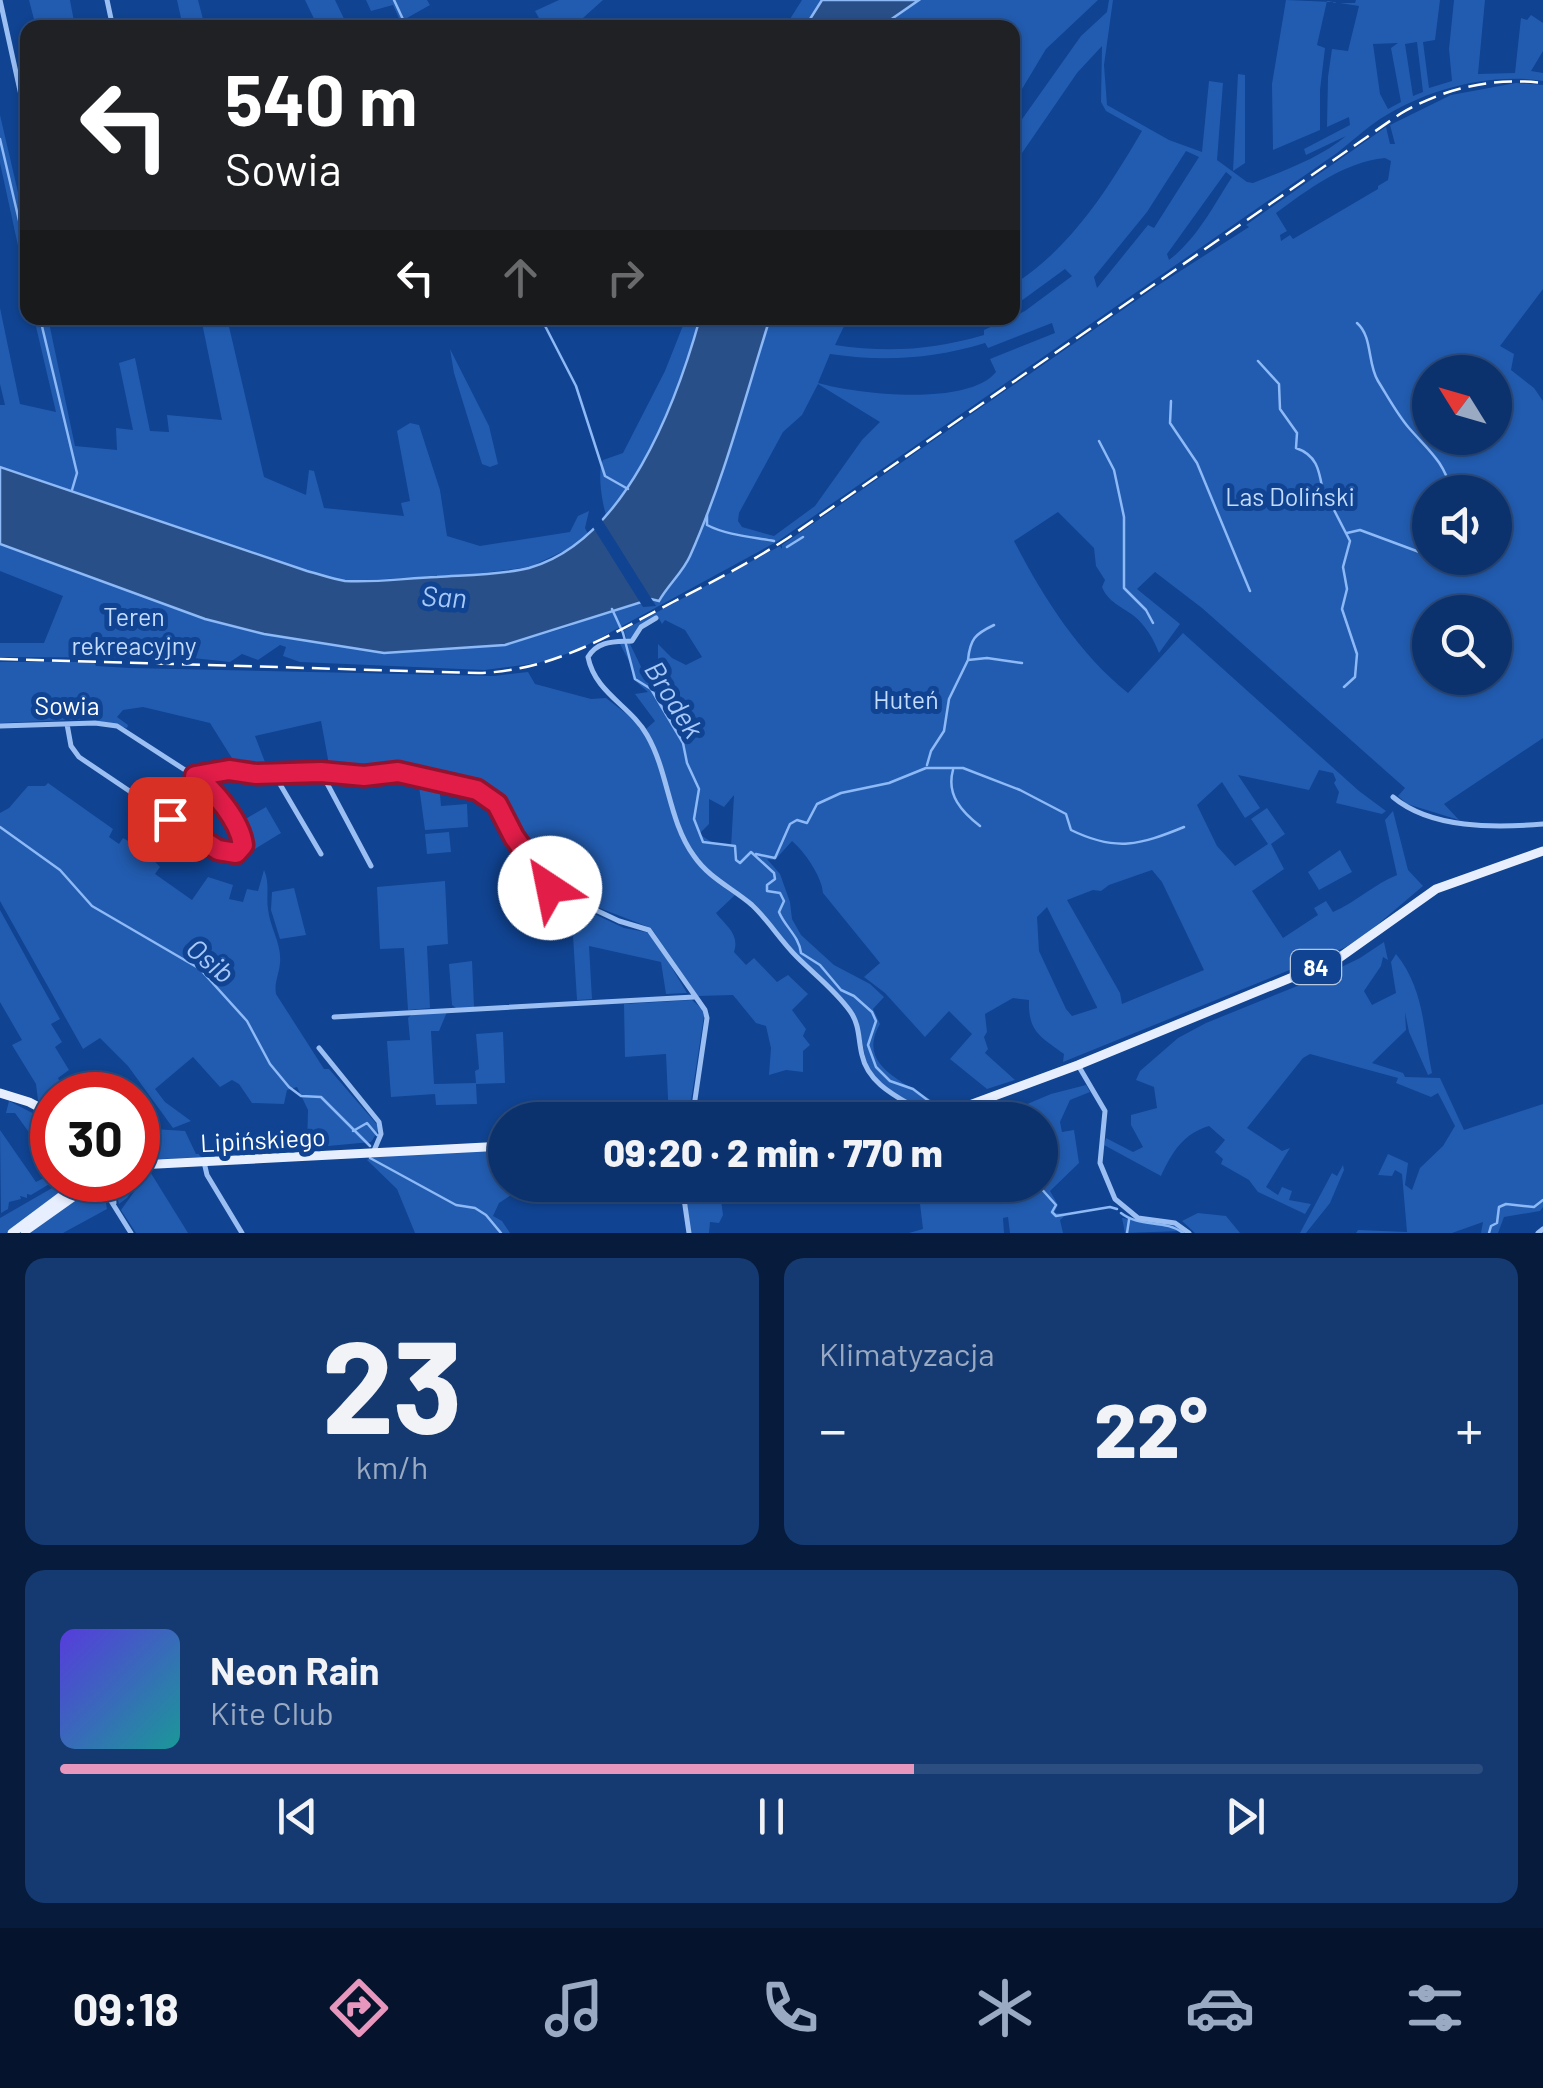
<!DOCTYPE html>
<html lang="pl">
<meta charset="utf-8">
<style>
body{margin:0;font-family:Barlow,sans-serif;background:#153a72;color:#f1f3f6;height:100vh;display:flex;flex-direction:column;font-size:38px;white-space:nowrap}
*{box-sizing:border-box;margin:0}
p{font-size:32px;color:#9aaac2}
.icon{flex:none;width:55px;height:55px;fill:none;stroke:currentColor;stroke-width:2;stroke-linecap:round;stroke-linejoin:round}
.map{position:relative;height:1233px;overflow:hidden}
.details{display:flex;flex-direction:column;gap:25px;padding:25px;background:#071c3c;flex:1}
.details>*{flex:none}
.banner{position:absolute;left:20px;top:20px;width:1000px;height:305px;border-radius:20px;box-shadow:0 2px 8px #0004,0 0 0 2px #2c4d80;background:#202124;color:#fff;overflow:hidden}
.needle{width:65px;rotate:307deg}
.controls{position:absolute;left:1412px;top:355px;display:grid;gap:20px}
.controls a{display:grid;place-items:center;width:100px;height:100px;border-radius:50%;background:#0c326d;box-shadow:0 2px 8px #0004,0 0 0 2px #2c4d80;font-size:50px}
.speed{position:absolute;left:30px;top:1072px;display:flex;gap:20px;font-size:50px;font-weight:700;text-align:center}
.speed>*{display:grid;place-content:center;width:130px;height:130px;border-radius:50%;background:#0c326d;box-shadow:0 2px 8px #0004,0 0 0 2px #2c4d80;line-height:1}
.speed .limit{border:15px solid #d22;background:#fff;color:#111}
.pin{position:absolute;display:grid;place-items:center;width:85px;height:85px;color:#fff;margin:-42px;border-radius:20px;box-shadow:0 5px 15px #0006}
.me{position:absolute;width:110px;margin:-55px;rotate:326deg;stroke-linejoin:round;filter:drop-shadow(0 0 8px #0008)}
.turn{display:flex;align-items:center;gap:35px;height:210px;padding:0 40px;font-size:45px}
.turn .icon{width:130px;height:130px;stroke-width:2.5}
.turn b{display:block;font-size:70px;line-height:85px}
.lanes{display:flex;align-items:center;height:95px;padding:0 40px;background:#0003;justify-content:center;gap:50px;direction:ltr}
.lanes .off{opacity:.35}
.big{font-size:75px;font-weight:800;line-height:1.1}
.details .tile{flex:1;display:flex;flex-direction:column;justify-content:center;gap:15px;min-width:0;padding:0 35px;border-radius:20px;background:#153a72}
.details .dial{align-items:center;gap:0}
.dial b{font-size:130px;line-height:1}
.song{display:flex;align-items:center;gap:30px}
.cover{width:120px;height:120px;border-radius:15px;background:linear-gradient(135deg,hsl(250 70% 55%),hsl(180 70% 35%))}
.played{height:10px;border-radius:5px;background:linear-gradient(90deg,#e797bd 60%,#2c4d80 60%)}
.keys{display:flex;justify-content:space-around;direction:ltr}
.heat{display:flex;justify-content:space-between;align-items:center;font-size:55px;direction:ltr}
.details .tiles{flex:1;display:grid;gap:25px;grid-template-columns:1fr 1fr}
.tile:last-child{grid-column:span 2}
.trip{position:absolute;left:488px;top:1102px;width:570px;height:100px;border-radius:50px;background:#0c326d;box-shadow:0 2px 8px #0004,0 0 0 2px #2c4d80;font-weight:800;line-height:100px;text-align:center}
.dock{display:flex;height:160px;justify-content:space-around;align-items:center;background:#05142c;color:#9aaac2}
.dock .icon{width:70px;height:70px}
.dock .active{color:#e797bd}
.dock b{font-size:45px;color:#f1f3f6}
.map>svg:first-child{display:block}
</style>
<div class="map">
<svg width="1543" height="1233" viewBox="0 0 1543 1233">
<rect width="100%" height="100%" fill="#104391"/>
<path fill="#225cb0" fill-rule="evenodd" d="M29,0H70L75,27H36Z
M177,0H198L205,27H183Z
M305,0H335L348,27H318Z
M366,0H427L430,5L407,18L411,27H403L393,5L371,11Z
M559,0H603L573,27H544L535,11Z
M802,0H822L805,27H785Z
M919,0H1098L1046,49L1013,104L1012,28H880Z
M1109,0H1113L1104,65L1107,105L1169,140L1202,152L1209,81L1223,83L1217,160L1247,182L1253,183C1285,170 1320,158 1346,136L1306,155L1304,149L1350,125L1349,117L1327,127L1328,77L1332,49L1348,51L1359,6L1327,1L1317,45L1325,48L1320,90V130L1273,150L1272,84L1286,0L1355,3L1356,0H1440L1435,40L1423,42L1429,88L1452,81L1449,49L1454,0H1485L1478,74L1515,73L1521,18L1527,20L1531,15L1543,23V51L1531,71L1543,73V81C1488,72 1425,90 1380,119C1365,129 1351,142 1337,153L778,541L578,650L538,663L484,670L300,662L283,656L286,647L280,645L258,660L242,654L230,662L193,658L0,657V643H44L63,596L0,571V544L205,619L264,634L482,646L505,645L568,627L594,615L651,599L688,562L714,496L770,318H848L835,345C888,353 932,350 984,335V330L1025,311L1072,276L1065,269L1013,307V285C1071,248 1108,189 1142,131L1106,111L1101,102L1102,46L1077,73L1013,166V132L1081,36L1107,12ZM1417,42L1423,92L1413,96L1405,44ZM1398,43L1391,48L1401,102L1388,109L1380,94L1373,44ZM1186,151L1199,157L1154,228L1148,225L1097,288L1094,277L1147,212ZM1226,172L1232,177C1214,205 1196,240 1169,260L1167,254ZM1052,323L1055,333L990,359L996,372C968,407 856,394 818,383L830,354C884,362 932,359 985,343L988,348ZM818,384L880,422L862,440L815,506L774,536L742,527L738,521L739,513L783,432L802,415Z
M1238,74L1245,75V163L1233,171Z
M1516,83L1543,85V289L1500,346L1514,354L1511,370L1534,388L1543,401V738L1444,804L1459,820L1407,804L1398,796L1405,788L1202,608L1155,572L1137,589L1180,624L1159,653C1153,638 1146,626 1134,616C1122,607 1108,602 1102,587L1105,580L1096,566L1094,548L1058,512L1014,541C1043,597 1078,653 1128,693L1183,633L1359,791L1386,811L1382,814L1336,803L1339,792L1334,783L1336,780L1333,773L1319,770L1309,790L1238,775L1260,808L1245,818L1222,782L1197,805L1217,846L1235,866L1268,844L1251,819L1267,808L1285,834L1271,844L1284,869L1252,891L1283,938L1318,915L1314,908L1326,901L1333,912C1356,902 1373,885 1397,875L1385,820L1393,811L1408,870L1423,886L1364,936L1344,948L1063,1062L1064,1054C1040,1036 1028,1032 1029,1000L1013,998L985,1014L987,1032L984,1037L988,1049L985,1053L1015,1080L987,1089L950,1059L972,1034L949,1011L925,1037L885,993L864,977L880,963L823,893C822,877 805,852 792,841L775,860L767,859L780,874L790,902L792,919L801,935L834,965L870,984L884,997L873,1009L880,1024C854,1069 911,1083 939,1106L924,1111L881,1084L867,1066L858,1021L795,953L765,915L712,874L691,850L672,814C682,850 703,875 735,895L716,913C726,926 740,934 734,952L746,965L754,958L777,982L788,975L808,994L792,1010L806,1029L803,1036L810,1045L803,1051V1072L786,1070L769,1075L771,1048L766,1026L756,1023L733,995L698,996L651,928L561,893L544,877L491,793L476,786L398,768L365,773L330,770L321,721L255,736L268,770L235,763L210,723L143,707L123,710L117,717L128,725L127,728L92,719L0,723V662H94L96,666L130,668L494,676L528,672L535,684L591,699L606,698L646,729L655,721L635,694L648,692L633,679L631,665L620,644H630L645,675L674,712L666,682L669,671L658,662V644L672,658L686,665L702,657L685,630L665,620L662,624L657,615L641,625L631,640H627L624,630L780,546L782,549V545L1160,284L1249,227L1246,225L1386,127L1390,144H1395L1390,125L1451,95ZM1385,158L1391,161L1388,180L1378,186V189L1293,239L1290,235L1281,241L1280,235L1287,231L1276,213C1309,189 1344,162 1385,158ZM1430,372H1495V438H1430ZM1430,492H1495V558H1430ZM1430,612H1495V678H1430ZM734,795L731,847L716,845L699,834L709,824V799L724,807ZM1152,870L1162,882L1204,970L1122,1004L1120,993L1067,900L1093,890L1101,891L1109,885ZM1047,907L1097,1007V1008L1072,1016L1066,1009L1039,951L1037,917Z
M0,115L27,231V287L0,163Z
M0,308L20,404L56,412L34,318H48L75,446L117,450L116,428L133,430L119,363L135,358L150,431L169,432L167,415L222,420L201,318H227L264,477L306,495L309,470L314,471L324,508L404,516L401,503L410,501L397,431L410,423L419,425L440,490L447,536L480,546L570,532L578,516L589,511L585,528L588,534L576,545L530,567L467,575L345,581L307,571L0,467V405H5L0,384Z
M686,318H700C684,374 648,474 606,515C602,502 597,472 603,460L623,453L665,371Z
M450,349L489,426L498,464L490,467L482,464L454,373Z
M418,779L439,783L441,806L467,804L468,827L425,830Z
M48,783L113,829L109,837L119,844L123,838L144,850L160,867L155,874L192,900L208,877L233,885L229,899L243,902L247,889L258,891L264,870C270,883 266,896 268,909C270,928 282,944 280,963C279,975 274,982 276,994L324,1069H329L380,1128L371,1142L307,1148L308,1110L297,1087L287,1090L284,1104L252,1103L239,1084L232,1080L220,1087L193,1057L155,1089L165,1102L191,1121L173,1128L128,1066L100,1038L83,1049L0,901V813L9,808L28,786H45Z
M266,807L281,833L253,850L237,824Z
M449,832L451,852L427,854L425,834Z
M1340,850L1352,872L1319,890L1308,872Z
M445,881L448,944L427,946L430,1008L408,1010L404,948L380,949L377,887Z
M294,888L306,935L280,939L271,910L272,892Z
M571,903L624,928L651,933L687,993L666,994L661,962L589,946L592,999L577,1000Z
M0,910L60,1019L51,1024L62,1042L55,1047L69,1070L58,1078L67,1095H52V1109L38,1100L36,1084L12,1045L22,1040L0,1002Z
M1384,942L1388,960L1383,957L1381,966L1364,991L1372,1005L1396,993L1391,962L1396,954C1425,990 1423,1030 1432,1073L1428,1075L1409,1032L1405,1012L1406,1030L1372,1063L1403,1073L1405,1077L1440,1078L1464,1130L1543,1104V1207L1540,1211L1504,1217L1498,1233H1481L1483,1222L1452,1233H1356L1358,1230L1407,1232L1402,1174L1395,1170L1392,1176L1378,1175L1388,1154L1408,1163L1405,1185L1412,1190L1420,1168L1443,1146L1455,1126L1438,1093L1431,1097L1396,1083L1398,1078L1310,1054L1303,1058L1247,1128L1282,1151L1290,1148L1266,1187L1278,1195L1282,1187L1292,1191L1289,1200L1311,1204L1305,1214L1258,1192L1249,1180L1221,1164L1223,1159L1215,1152L1225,1140L1209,1126C1183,1134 1172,1152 1161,1176L1104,1145L1106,1138L1133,1152L1143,1147L1131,1125V1115L1157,1108L1154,1087L1136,1080L1140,1071L1178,1038L1206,1023L1327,974L1360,958Z
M472,961L474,1007L456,1008L452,1005L449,964Z
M692,1000L702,1009L704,1016L688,1120H669L666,1054L625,1057L624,1004Z
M447,1012L439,1031H431L434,1084L476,1083L475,1071L479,1069L476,1034L503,1032L505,1083L476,1084L477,1104L436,1105L435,1094L391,1097L387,1041L410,1040L408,1018L412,1014Z
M1086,1085L1090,1092L1070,1100L1060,1122L1062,1132L1074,1130L1079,1163L1050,1191L1058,1205L1054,1213L1067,1214L1060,1220L1063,1233H1010L1008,1217L1003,1218L1004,1233H909L923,1229L920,1204L905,1203L904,1194L1040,1185V1120H1005L991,1107L998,1106L1006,1113L1051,1094Z
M9,1101L52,1123V1164L15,1113H6Z
M138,1128L185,1131L196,1154L245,1151L231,1156L138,1160Z
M0,1130L36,1182L52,1174V1180H56L31,1195L27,1194V1198L20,1196L21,1199L9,1202L8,1209L1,1213Z
M505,1149V1185H526L499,1203L493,1216L502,1221L510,1233H415L397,1189L367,1160L371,1157Z
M1343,1165L1344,1170L1330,1203L1306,1233H1300L1332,1173L1337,1176Z
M149,1170L188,1233H136L121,1210L144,1178L141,1177L127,1198L119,1204L115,1189L120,1182L138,1180V1172Z
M66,1180H80L6,1233H0V1218Z
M684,1185H719L723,1215L719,1223L710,1222L709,1233H691Z
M94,1186L104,1192L107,1209L63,1233H28Z
M1198,1213L1226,1216L1240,1233H1195L1182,1221Z
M1122,1218L1177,1226L1183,1231L1125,1233Z"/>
<path fill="#294f88" stroke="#8db9f6" stroke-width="2.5" d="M822,0H919L880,27H805Z
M700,318H770C745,397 724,480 690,556C683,572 668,585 659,601L651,599L505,645L384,653L264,634L205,619L0,544V467L307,571C319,574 332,579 345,581C374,583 407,578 437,577C466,575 500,575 529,568C625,541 676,404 700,318Z"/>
<path fill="#104391" d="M599,515L656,606L643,607L591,524Z"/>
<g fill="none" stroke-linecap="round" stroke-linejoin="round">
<path stroke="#8db9f6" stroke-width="2.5" d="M394,0L407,28
M0,139L28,259
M40,318L77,473L72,490
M541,318L576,386L605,476L628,489
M1357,323C1373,337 1367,363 1378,381C1388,397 1397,414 1409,428C1430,452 1443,460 1452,492
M1258,361L1279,384L1280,409L1297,433L1296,448C1322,457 1319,478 1325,501L1333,508L1350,541L1343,567L1347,589L1342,609L1357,654L1355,677L1344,687
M1171,401L1170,423L1197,463L1250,591
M1099,441L1114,470L1124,517V588L1146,610L1153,623
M707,515V525C726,535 752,537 774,541
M1347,533L1360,530L1430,556
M787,547L803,537
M1436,558L1452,563
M612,609L623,633L635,679L651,689L683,743L687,763L699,789L694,819L703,842L735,846L736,860L740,863L751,852L774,873L775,879L767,885V891L780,893L784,901L779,912C785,927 799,936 801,953L820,965L841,990L854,996L872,1012L876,1021L868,1045L876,1067L890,1081L913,1089L942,1111
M968,660C970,639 975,634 994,625
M927,765L931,751L944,731L949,699L968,660L987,658L1022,663
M953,770C946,795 962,812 980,826
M0,827L60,870L92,906L200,969L247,1021L270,1064L289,1087L301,1096L321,1097L370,1146
M756,854L775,858L790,824L797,820L807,823L817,804L841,793L889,783L926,768H963L1020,790L1066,814L1071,830C1116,852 1140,845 1184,827
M951,1119L952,1120
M353,1131L367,1123L377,1135
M370,1158L456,1205L475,1208L486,1215L501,1233
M1038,1185L1056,1205L1052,1212L1056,1216L1110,1207L1117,1209
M1121,1213C1140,1228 1165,1219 1183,1233
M1127,1233L1129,1220
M1489,1233L1491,1226L1497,1223L1499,1207L1506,1204L1534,1207L1543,1200"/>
<path stroke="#9bbff3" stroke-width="5" d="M0,0L28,127
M107,0L113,28
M656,618L641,627L632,641C615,642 598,640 588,657C595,693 631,706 647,735C669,773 668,820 694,856C709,878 732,888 752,905C769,921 780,940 797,957C815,975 835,990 850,1011C860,1025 858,1039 862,1055C868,1084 898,1097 921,1111L925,1120
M0,726L95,723L117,726L202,781L240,833L243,840L240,850L231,854L211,846L79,757L71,746L67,724
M321,772L371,866
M274,774L321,854
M195,776L229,770L257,775L321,772L364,776L397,772L486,794L497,804L515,837L549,888L619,921L649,930L705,1010L707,1018L692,1120
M1393,797C1431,829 1495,828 1543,824
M334,1017L694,997
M319,1048L379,1122L381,1134L373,1153
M1078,1065L1105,1111L1100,1163L1115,1199L1138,1218L1175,1223L1189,1233
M138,1126H141
M204,1162L207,1175L242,1233
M112,1183L114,1203
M101,1185L131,1233
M682,1185L689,1233
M1538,1233L1543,1229"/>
<path stroke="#e7efff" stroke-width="9" d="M0,1093L29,1102L52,1114
M929,1120L1078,1065L1339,958L1436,889L1543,851
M138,1165L505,1146
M91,1180L103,1185L115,1180
M25,1231L94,1182
M12,1233L83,1180"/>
<path stroke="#fff" stroke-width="2.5" stroke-dasharray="18 8" stroke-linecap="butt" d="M0,659L479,673C552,671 610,635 673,602C712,582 751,562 788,538L1400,114C1444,88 1493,77 1543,83"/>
</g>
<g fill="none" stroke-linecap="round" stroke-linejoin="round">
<g stroke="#92132f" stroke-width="25">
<path id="route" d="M170,819L218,850L236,853L243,845C240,821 214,790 195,776L229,770L256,774L321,772L364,776L398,772L477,790L497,804L514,837L550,888"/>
</g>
<use href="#route" stroke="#e11d48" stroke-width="18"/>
</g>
<g text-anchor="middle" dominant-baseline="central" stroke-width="10" stroke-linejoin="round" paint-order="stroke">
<rect fill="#104391" stroke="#b7c7de" stroke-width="2.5" x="1291" y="950" width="50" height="34" rx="8"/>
<g font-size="22" font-weight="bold" fill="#fff">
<text x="1316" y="967">84</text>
</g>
<g font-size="25" fill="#c3dbfd" stroke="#104391">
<text x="1290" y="496">Las Doliński</text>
<text x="134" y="616">Teren<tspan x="134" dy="29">rekreacyjny</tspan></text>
<text x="906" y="699">Huteń</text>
</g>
<g font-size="25" fill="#fff" stroke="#104391">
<text x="67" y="705">Sowia</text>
<text transform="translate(263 1139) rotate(-3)">Lipińskiego</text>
</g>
<g font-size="28" font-style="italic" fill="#a7c9fa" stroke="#104391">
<text transform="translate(444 596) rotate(3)">San</text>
<text transform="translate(675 699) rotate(58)">Brodek</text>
<text transform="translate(211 960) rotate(40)">Osib</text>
</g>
</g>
</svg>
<div class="controls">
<a><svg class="needle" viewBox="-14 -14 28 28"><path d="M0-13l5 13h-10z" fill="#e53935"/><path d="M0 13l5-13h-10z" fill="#9aaac2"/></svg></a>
<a><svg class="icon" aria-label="sound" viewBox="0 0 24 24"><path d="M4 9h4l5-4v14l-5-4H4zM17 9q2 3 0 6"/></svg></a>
<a><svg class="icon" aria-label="search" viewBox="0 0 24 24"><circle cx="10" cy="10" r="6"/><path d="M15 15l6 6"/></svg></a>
</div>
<div class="speed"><div class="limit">30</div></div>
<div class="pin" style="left:170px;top:819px;background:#d93025"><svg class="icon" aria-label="arrive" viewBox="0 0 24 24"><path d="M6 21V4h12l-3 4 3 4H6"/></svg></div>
<svg class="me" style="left:550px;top:888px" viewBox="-20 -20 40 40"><circle r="19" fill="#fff"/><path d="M0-13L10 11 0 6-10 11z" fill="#e11d48"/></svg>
<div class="trip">09:20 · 2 min · 770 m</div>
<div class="banner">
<div class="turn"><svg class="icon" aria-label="left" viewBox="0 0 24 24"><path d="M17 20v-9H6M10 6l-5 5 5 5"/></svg><div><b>540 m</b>Sowia</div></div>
<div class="lanes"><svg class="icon" aria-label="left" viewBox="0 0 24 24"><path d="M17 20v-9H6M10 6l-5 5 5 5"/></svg><svg class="icon off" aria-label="ahead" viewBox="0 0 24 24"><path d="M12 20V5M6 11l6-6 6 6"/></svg><svg class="icon off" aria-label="right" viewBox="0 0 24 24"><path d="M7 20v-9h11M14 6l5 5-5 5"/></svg></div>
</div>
</div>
<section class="details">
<div class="tiles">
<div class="tile dial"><b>23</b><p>km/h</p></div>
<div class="tile"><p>Klimatyzacja</p>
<div class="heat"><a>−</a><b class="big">22°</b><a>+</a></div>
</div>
<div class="tile">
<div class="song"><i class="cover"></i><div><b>Neon Rain</b><p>Kite Club</p></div></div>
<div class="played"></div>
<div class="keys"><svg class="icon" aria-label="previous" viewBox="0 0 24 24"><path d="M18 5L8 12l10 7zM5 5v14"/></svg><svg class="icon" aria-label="pause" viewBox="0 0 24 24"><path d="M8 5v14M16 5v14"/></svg><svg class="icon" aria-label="next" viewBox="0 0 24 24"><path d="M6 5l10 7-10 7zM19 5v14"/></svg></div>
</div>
</div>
</section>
<nav class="dock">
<b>09:18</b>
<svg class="icon active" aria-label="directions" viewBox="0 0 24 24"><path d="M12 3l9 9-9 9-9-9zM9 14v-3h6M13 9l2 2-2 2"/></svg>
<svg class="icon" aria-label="music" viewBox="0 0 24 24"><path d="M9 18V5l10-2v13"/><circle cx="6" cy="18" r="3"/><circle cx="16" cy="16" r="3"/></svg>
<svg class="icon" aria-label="phone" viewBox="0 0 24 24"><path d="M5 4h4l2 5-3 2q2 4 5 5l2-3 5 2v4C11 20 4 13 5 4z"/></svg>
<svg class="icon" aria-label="climate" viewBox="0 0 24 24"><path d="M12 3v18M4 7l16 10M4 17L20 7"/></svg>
<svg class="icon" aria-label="car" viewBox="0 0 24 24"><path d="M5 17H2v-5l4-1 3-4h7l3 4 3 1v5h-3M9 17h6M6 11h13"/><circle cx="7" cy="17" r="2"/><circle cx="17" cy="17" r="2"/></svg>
<svg class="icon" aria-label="filters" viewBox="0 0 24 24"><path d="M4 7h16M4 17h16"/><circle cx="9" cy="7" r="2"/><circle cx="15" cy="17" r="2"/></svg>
</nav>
